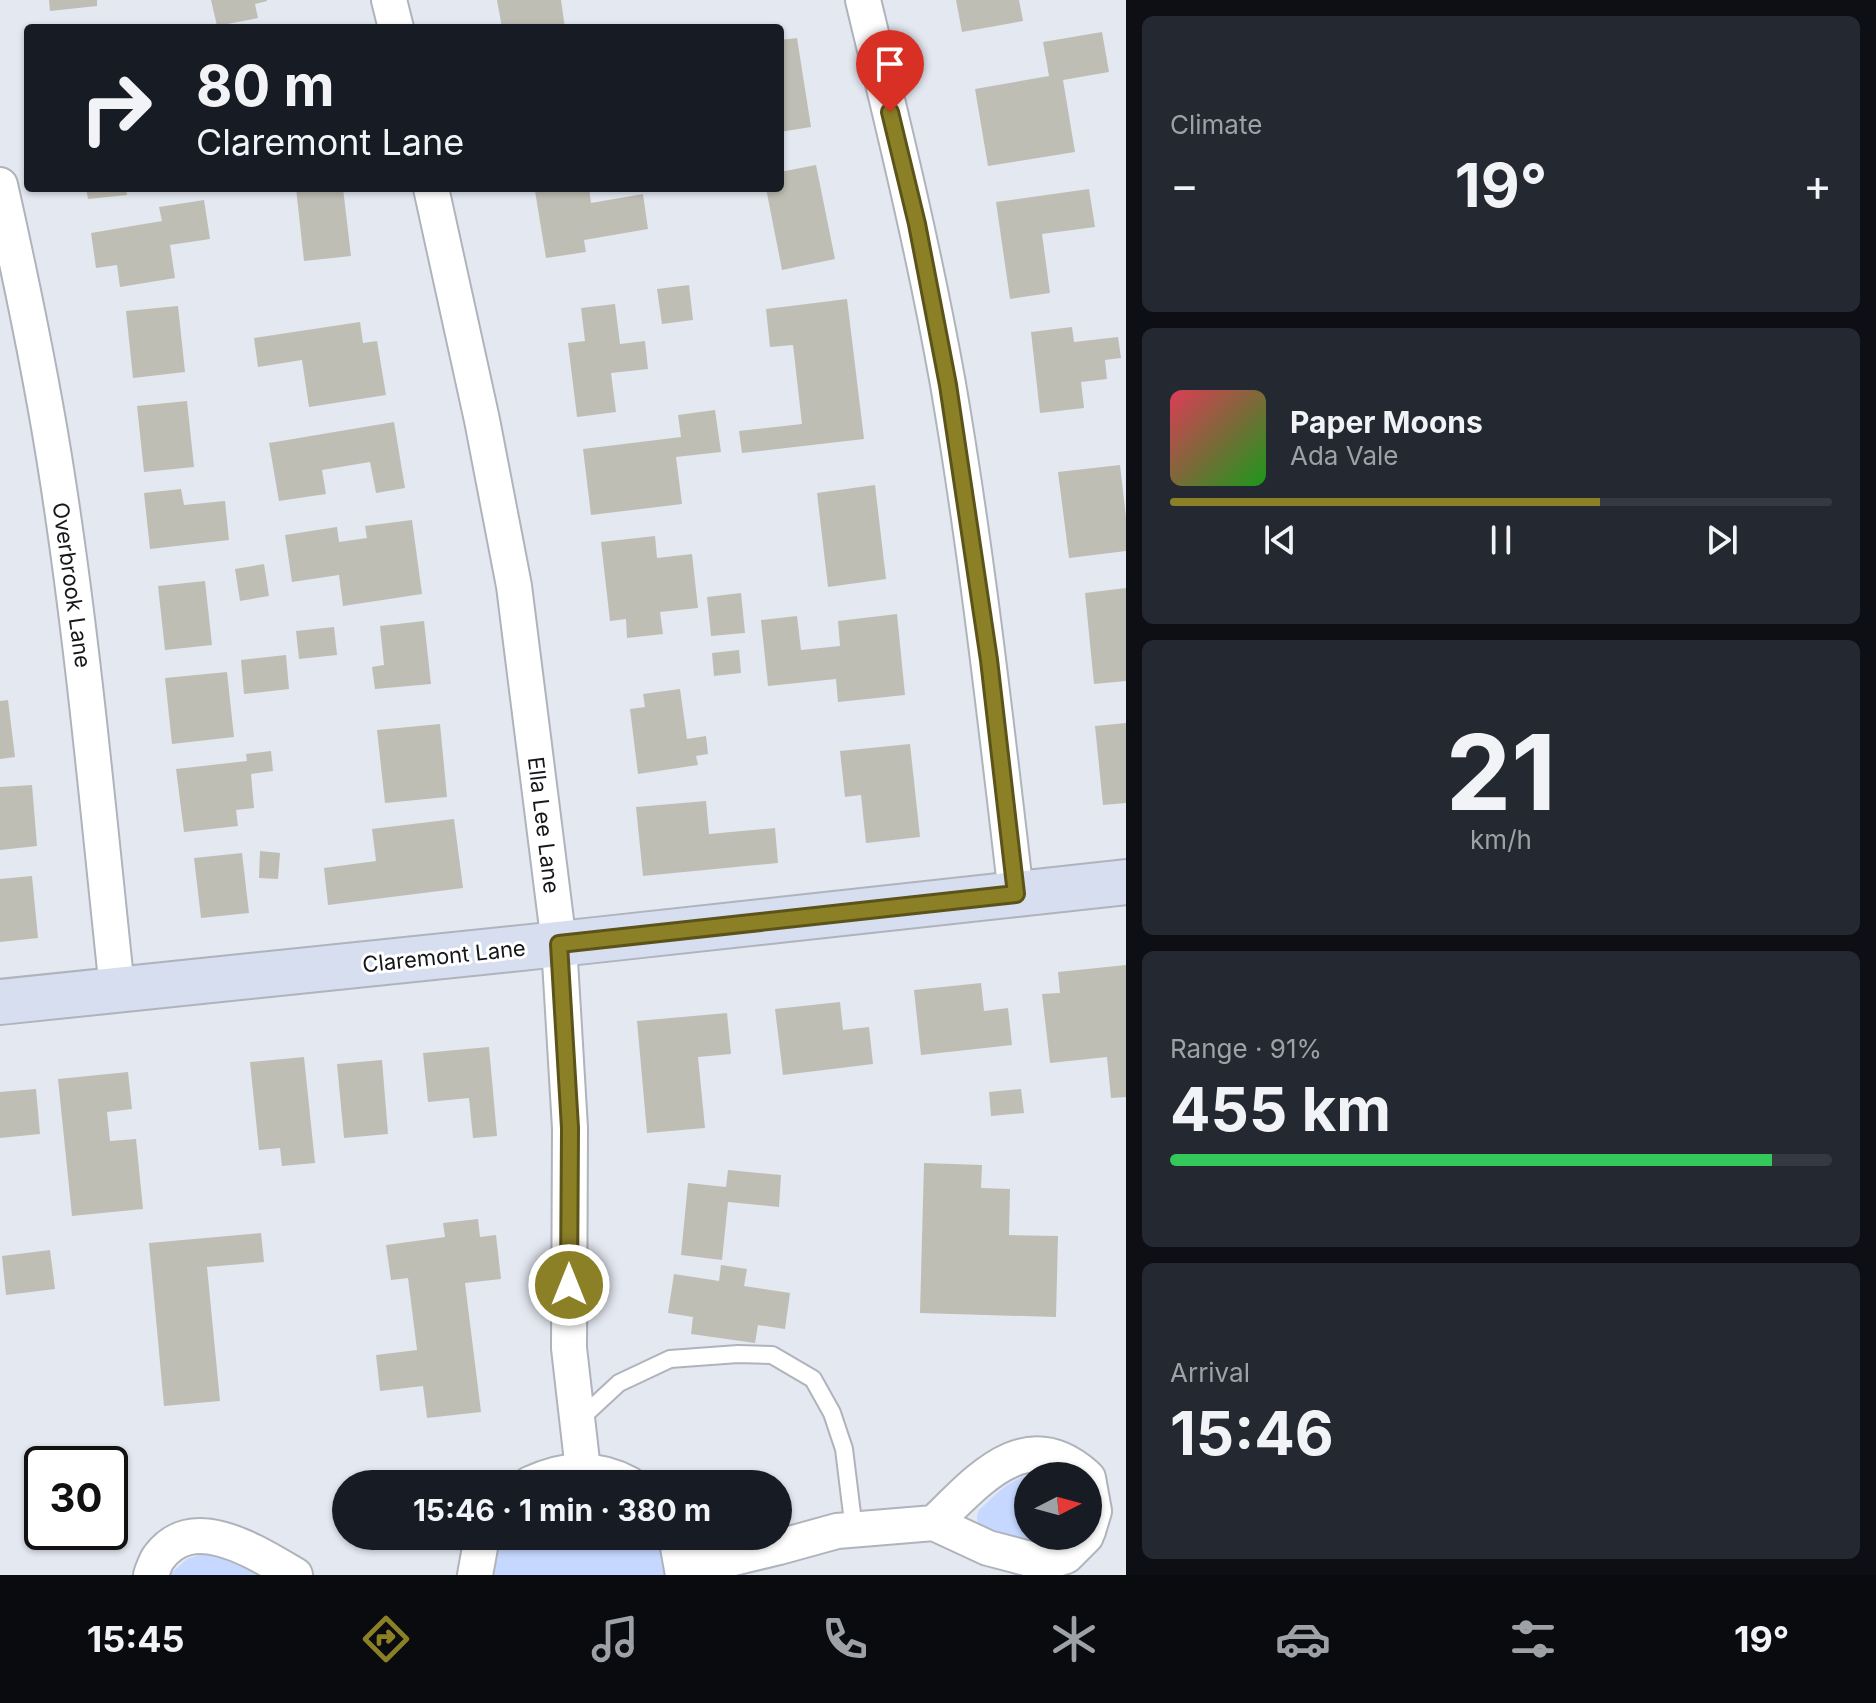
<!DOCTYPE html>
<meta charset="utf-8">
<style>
body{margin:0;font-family:Inter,sans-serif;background:#242831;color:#f1f3f6;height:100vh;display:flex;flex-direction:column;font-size:30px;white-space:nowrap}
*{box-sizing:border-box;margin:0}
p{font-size:26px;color:#9ea1a6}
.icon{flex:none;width:44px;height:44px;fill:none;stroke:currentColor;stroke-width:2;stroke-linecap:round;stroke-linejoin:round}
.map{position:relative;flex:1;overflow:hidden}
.panel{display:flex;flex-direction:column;gap:16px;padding:16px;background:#0d0f14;width:750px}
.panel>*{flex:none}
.hud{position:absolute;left:24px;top:24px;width:760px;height:168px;border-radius:8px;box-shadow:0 2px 6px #0004;background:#171b24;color:#f1f3f6;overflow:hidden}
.needle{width:52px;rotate:84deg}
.controls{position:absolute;left:1014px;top:1462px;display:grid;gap:16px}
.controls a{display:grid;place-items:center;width:88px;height:88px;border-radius:50%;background:#171b24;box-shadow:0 2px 6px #0004;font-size:40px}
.speed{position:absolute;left:24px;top:1446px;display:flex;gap:16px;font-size:40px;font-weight:700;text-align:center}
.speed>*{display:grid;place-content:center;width:104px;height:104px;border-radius:50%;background:#171b24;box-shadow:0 2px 6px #0004;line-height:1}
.speed .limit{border:4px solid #111;border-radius:12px;background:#fff;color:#111}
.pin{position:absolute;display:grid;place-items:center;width:68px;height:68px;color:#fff;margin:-82px -34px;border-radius:50% 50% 50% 0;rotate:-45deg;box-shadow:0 0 8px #0007}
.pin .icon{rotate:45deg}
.me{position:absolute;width:88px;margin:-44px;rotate:0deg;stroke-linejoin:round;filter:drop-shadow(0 0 6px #0008)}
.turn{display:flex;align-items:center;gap:28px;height:168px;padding:0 40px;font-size:36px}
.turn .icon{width:104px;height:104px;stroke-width:2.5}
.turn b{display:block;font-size:56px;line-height:68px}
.big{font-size:60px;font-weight:700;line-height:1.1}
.panel .widget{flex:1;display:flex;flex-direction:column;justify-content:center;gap:12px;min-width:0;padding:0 28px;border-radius:12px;background:#242831}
.panel .dial{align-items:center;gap:0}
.dial b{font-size:104px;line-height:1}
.song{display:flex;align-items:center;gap:24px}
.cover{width:96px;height:96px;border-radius:12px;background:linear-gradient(135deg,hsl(350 70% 55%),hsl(120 70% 35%))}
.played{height:8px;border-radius:4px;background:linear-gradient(90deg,#8c8027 65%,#363941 65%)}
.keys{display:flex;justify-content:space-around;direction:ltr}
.heat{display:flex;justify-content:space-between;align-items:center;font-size:44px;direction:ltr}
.charge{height:12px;border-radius:6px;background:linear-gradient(90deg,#34c759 91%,#363941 0)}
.trip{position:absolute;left:332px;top:1470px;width:460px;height:80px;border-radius:40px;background:#171b24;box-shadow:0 2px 6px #0004;font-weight:700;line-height:80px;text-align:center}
.tab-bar{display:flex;height:128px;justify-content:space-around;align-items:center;background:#090b0e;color:#9ea1a6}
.tab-bar .icon{width:56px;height:56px}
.tab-bar .active{color:#8c8027}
.tab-bar b{font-size:36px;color:#f1f3f6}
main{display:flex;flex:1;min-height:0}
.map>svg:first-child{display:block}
</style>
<main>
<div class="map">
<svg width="1126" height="1575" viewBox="0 0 1126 1575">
<rect width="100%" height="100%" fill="#e4e8f1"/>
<path fill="#c6d8ff" d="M1049,1472L1058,1476H1028V1536H1066C1059,1543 1050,1550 1039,1550C1031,1550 1022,1545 1015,1542C999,1537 969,1532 979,1510C1003,1488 1014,1474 1049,1472Z
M502,1536H656L666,1563L667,1575H491L499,1540Z
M202,1554H220L262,1575H169L187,1559Z"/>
<path fill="#bfbeb5" d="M49,0H97V6L50,11Z
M211,0H267V1L255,4L258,18L217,26Z
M497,0H561L565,28H502Z
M956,0H1019L1023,21L962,32Z
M1102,32L1109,72L1063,80L1075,152L988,166L975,89L1049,76L1043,42Z
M797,38L811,127L780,132V40Z
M816,165L835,259L782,270L766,188H780V172Z
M86,188H126L127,195L88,199Z
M296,188H343L351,256L304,261Z
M555,188H589L591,203L643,194L648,229L584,240L586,252L546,258L535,191Z
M1089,189L1095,227L1042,234L1050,293L1010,299L996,202Z
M204,200L210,239L170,245L175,278L120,287L117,265L96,268L91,233L162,221L159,207Z
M689,285L693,320L662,324L657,289Z
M847,299L864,439L742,453L739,431L802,424L793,345L770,347L766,309Z
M615,304L620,344L645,341L648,369L611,373L616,412L577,417L568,343L585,341L581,308Z
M178,306L185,372L133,378L126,311Z
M360,322L363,343L377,341L386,395L309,407L302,360L258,367L254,338Z
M1072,327L1074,342L1118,337L1121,358L1105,360L1107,379L1081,382L1084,408L1040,413L1031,332Z
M187,401L194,467L144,472L137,406Z
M715,410L721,452L676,457L682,504L591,515L583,449L681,437L678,415Z
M394,422L405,488L376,493L370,462L322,470L326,494L279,501L269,443Z
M1120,465L1126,517V551L1069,558L1058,472Z
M875,485L886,579L828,587L817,493Z
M181,489L184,505L225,501L229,540L150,549L144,493Z
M412,520L422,594L343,606L339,575L292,582L285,535L337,527L339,542L367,538L365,526Z
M655,536L657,558L692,554L698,608L660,612L663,634L627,638L626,619L610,621L601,542Z
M264,564L269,596L240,601L235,569Z
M205,581L212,645L165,650L158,586Z
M1126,588V681L1094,684L1085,593Z
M741,593L745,633L711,636L707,597Z
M897,614L905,695L838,702L836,679L768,686L761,620L797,616L801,650L840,646L838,621Z
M424,621L431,684L375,689L372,667L384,665L380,626Z
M334,627L337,655L299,659L296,631Z
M739,650L741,673L714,676L712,653Z
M286,655L289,689L244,694L241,660Z
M227,672L234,737L172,744L165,678Z
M680,689L687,739L706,736L708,754L696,756L698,765L638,774L630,709L645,707L643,694Z
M8,700L15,757L0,759V701Z
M1126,723V803L1103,805L1095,726Z
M440,724L447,797L385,803L377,730Z
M910,744L920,837L866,843L861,795L845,797L840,751Z
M271,751L273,771L251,774L254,808L236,810L238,826L184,832L176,769L247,761L246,754Z
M32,785L37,846L0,850V787Z
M706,801L709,834L775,828L778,863L643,876L636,807Z
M454,819L463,888L328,905L324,868L376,861L372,829Z
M260,851L280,853L278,879L259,878Z
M242,853L249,913L201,918L194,858Z
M32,876L38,938L0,942V879Z
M1126,965V1097L1111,1098L1107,1057L1050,1063L1042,994L1060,993L1058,972Z
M981,983L984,1011L1008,1008L1012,1045L921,1055L914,990Z
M840,1002L843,1030L869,1027L873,1064L783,1075L775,1009Z
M727,1013L731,1054L698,1057L705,1128L647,1133L637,1021Z
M489,1047L497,1136L473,1138L469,1098L428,1102L423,1053Z
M304,1057L315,1163L282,1166L280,1148L259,1150L250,1062Z
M382,1060L388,1134L344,1138L337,1064Z
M128,1072L132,1109L107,1112L110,1141L136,1139L143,1209L72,1216L58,1079Z
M36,1089L40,1134L0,1138V1092Z
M1021,1089L1024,1113L991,1116L989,1092Z
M924,1163L982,1165L981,1188L1010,1189L1009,1235L1058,1236L1056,1317L920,1313Z
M728,1170L781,1175L779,1207L728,1202L722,1260L681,1255L688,1183L726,1187Z
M478,1219L480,1237L496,1235L501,1279L465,1283L481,1412L427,1418L423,1386L380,1391L376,1355L417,1350L408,1278L391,1280L386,1245L445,1237L443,1223Z
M261,1233L264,1262L207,1267L220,1401L164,1406L149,1243Z
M50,1250L55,1289L6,1295L2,1256Z
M721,1265L747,1269L744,1286L790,1293L785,1329L758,1325L755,1343L691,1334L693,1317L668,1313L674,1274L719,1281Z"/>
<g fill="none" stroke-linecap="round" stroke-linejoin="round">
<g stroke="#afb3bb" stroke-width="20">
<path id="lane" d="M579,1420L619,1383L670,1359L738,1354L772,1355L813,1379L832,1413L844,1449L854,1530"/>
</g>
<g stroke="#afb3bb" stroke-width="38">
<path id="street" d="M389,0L396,28
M863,0C894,128 925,255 948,384C977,553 996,724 1016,894
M0,185C22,283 43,383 58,482C84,651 99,820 117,989
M431,188L482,420L514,586L559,944L570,1128L569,1348L583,1470
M1088,1478L1094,1511L1088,1531
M530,1484C564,1468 595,1466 629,1484
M934,1523C978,1481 1025,1422 1086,1476
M676,1536L683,1575
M684,1570L779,1547L837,1531L934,1523L988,1548L1045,1563L1066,1556L1086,1536
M151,1575C153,1570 155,1562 159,1557C194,1510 258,1554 295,1575
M475,1575L481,1542L483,1536"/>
</g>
<g stroke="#afb3bb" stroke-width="48">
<path id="secondary" d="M0,1002L559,944L1126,882"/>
</g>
<use href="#lane" stroke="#fff" stroke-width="16"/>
<use href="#street" stroke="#fff" stroke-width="34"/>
<use href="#secondary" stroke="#d6def0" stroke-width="44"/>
</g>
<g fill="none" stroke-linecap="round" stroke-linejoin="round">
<g stroke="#5b5319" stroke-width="20">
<path id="route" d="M569,1285L570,1128L559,944L1016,894L989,660L948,385L917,224L890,112"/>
</g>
<use href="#route" stroke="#8c8027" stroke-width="14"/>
</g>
<g text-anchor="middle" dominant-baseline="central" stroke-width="6" stroke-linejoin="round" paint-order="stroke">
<g font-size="22" fill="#15171a" stroke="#fff">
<text transform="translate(72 585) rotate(82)">Overbrook Lane</text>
<text transform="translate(544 825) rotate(83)">Ella Lee Lane</text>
<text transform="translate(444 956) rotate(-6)">Claremont Lane</text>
</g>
</g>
</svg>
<div class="controls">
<a><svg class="needle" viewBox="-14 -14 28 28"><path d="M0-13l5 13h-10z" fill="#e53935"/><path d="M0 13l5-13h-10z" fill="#9ea1a6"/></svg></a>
</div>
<div class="speed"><div class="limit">30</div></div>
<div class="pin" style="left:890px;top:112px;background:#d93025"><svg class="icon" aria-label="arrive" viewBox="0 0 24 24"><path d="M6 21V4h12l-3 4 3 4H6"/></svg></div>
<svg class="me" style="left:569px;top:1285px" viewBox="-20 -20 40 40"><circle r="17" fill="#8c8027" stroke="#fff" stroke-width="3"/><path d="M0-11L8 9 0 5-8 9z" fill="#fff"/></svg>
<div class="trip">15:46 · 1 min · 380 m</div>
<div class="hud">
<div class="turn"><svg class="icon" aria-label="right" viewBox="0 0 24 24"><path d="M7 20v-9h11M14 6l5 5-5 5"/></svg><div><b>80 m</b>Claremont Lane</div></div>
</div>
</div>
<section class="panel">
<div class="widget"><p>Climate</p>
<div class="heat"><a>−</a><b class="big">19°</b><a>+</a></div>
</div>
<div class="widget">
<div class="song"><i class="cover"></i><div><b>Paper Moons</b><p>Ada Vale</p></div></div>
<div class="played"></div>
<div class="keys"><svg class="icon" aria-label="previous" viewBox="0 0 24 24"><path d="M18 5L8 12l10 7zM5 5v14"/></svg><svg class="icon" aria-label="pause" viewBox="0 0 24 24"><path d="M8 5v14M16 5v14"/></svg><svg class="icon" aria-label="next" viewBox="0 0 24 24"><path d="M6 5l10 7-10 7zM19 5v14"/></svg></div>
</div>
<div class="widget dial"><b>21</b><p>km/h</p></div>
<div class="widget"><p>Range · 91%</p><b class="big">455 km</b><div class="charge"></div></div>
<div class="widget"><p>Arrival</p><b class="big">15:46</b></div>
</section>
</main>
<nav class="tab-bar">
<b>15:45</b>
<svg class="icon active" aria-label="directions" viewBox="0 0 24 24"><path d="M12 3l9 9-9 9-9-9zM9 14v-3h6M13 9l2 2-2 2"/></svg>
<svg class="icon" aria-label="music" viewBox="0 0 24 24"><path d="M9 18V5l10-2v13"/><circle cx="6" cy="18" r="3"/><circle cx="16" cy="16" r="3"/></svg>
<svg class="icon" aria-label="phone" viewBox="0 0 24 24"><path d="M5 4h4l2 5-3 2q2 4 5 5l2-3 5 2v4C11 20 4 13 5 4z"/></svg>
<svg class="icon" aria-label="climate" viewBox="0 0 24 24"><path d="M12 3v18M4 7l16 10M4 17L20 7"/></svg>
<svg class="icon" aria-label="car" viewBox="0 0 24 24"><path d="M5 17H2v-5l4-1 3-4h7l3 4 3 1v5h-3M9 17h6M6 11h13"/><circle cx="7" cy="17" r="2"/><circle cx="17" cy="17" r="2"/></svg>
<svg class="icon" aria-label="filters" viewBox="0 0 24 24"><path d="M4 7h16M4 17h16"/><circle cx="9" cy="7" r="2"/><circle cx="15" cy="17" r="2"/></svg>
<b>19°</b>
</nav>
